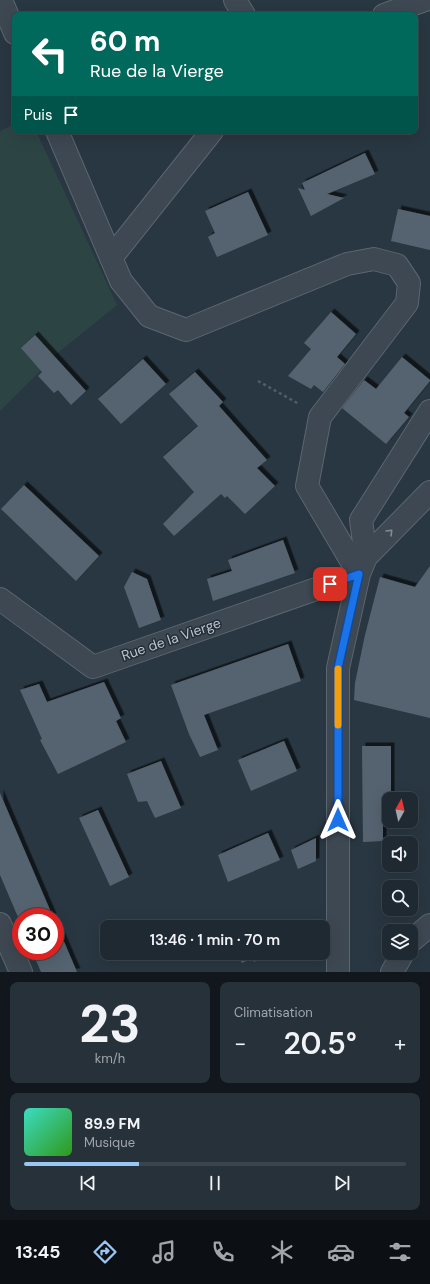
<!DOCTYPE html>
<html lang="fr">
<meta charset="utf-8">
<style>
body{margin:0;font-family:"DM Sans",sans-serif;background:#27313a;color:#f1f3f6;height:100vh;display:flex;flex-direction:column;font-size:15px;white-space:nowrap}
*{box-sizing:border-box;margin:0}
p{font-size:13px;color:#a1a6ac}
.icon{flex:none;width:22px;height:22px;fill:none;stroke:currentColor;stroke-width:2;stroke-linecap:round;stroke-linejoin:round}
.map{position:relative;height:972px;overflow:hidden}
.panel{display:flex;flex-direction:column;gap:10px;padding:10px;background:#11171c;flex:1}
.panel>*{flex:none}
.guide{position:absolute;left:12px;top:12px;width:406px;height:122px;border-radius:8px;box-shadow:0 4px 16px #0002,0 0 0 1px #3c454d;background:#00695c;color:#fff;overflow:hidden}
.needle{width:26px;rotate:8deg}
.controls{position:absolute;left:382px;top:792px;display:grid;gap:8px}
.controls a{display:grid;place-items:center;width:36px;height:36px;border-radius:8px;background:#1f2932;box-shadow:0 4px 16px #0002,0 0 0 1px #3c454d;font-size:20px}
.speed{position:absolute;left:12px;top:908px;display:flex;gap:8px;font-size:20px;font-weight:700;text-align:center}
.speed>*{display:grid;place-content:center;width:52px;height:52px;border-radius:50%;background:#1f2932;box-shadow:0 4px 16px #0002,0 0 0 1px #3c454d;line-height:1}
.speed .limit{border:6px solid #d22;background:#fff;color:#111}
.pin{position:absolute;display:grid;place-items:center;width:34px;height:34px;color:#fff;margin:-17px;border-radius:8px;box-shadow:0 2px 6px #0006}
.me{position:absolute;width:44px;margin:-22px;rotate:0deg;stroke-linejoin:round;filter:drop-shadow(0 0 3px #0008)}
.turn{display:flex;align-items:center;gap:14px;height:84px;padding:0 12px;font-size:18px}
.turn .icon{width:52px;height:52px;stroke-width:2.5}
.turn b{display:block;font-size:28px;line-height:34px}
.then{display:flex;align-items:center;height:38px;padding:0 12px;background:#0003;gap:8px;font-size:15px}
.big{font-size:30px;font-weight:600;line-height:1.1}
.panel .card{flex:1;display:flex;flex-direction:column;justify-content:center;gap:6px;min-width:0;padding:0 14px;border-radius:8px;background:#27313a}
.panel .dial{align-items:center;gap:0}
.dial b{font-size:52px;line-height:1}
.song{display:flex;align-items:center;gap:12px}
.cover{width:48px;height:48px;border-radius:6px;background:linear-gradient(135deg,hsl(170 70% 55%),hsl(110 70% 35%))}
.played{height:4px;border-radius:2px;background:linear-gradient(90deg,#99c6f2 30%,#3c454d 30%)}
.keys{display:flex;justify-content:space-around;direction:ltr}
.heat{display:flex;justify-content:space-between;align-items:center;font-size:22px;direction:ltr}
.panel .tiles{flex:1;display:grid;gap:10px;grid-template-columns:1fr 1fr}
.card:last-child{grid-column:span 2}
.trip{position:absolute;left:100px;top:920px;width:230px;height:40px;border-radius:8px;background:#1f2932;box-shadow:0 4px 16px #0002,0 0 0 1px #3c454d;font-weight:600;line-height:40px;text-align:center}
.dock{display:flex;height:64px;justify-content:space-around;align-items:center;background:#0c1014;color:#a1a6ac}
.dock .icon{width:28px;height:28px}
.dock .current{color:#99c6f2}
.dock b{font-size:18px;color:#f1f3f6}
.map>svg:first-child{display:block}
</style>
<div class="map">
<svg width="430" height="972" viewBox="0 0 430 972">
<defs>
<filter id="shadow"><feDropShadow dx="3.5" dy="-3.5" stdDeviation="0" flood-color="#0009"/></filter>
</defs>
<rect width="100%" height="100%" fill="#293742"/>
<path fill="#2c4544" d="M15,124V131H36L117,305L60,351L0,411V131Z"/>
<path fill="#55646f" filter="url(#shadow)" d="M365,153L375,174L327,194L344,198L311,216L298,188L305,190L302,183Z
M248,192L268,235L217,257L208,237L215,233L205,211Z
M398,209L430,216V250L391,241Z
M331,312L356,334L337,357L345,364L323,392L314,385L311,389L288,376L311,349L304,343Z
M35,335L86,391L71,405L58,390L54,393L38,376L42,372L21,348Z
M402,357L430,380V381L404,413L409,417L386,444L342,408L364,380L376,389Z
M143,359L166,384L121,424L98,399Z
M195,372L223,402L219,406L267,460L257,468L275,486L245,514L227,496L225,498L221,494L174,536L163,524L194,492L163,457L198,426L169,394Z
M24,485L99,556L76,581L1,509Z
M283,540L295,573L213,601L207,579L232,571L228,560Z
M430,566V718L354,700L355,683L365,635L380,577L415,587Z
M132,572L147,579L161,620L139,628L124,587Z
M288,644L301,681L204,715L218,750L200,757L189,734L171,685Z
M104,682L121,718L116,721L126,742L58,774L40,740L42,739L20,690L39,684L47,702Z
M284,741L297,771L251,791L238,760Z
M362,746H391V799H389V810L383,807V841L363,842Z
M161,761L181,808L155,818L147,801L138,802L127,774Z
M0,793L53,917H21V924L0,875Z
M98,810L129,877L110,886L79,818Z
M268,833L280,860L228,882L218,855Z
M316,838V861L298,869L291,850Z
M55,921L65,944L77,972H41L32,951H55Z
M237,953H271L254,962L252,958L242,963Z"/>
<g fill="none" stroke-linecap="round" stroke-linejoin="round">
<g stroke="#5c6670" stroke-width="24">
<path id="street" d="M1,0L15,33
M235,0L244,15
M384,15L425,0
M57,131L121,281L149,316L186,330L347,264L374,259L397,265L409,283L407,303L320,417L307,486L359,574
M111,258L212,131
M366,557L361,520L430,411
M0,599L93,667L359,574
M0,924L21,972
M411,941L430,925
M338,972V668L359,574L366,557L430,492
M392,972L403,953"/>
</g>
<path stroke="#4c6161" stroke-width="2.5" stroke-dasharray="3 3" stroke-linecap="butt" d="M258,381L299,404"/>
<use href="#street" stroke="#3e4852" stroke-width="22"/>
</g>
<defs><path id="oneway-chevron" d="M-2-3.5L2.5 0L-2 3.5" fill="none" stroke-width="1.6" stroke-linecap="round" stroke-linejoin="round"/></defs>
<use stroke="#838c95" href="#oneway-chevron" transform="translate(390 532) rotate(-45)"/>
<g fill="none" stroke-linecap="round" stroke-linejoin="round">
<g stroke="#114b97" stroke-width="10">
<path id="route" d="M330,584L359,574L338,668V820"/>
</g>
<use href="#route" stroke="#1a73e8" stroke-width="7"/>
<path stroke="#f59e0b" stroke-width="7" d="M338,725V669"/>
</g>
<g text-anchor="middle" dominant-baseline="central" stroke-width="3" stroke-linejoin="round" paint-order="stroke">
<g font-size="14" fill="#bbc3cc" stroke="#222e38">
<text transform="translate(171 639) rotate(-19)">Rue de la Vierge</text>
</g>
</g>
</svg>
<div class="controls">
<a><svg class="needle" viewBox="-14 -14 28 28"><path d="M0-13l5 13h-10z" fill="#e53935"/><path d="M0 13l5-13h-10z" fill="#a1a6ac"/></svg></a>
<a><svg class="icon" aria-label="sound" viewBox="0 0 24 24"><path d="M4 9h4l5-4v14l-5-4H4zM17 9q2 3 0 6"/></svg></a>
<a><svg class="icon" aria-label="search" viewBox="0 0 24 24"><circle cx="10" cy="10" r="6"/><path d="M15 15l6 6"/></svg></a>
<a><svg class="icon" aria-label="layers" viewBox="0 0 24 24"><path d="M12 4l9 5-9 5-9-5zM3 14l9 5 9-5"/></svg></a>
</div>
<div class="speed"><div class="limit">30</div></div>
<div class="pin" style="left:330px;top:584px;background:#d93025"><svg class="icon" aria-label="arrive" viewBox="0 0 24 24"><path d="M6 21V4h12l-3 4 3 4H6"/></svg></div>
<svg class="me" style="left:338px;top:820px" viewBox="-20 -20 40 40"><path d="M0-17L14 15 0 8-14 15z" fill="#1a73e8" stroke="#fff" stroke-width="4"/></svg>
<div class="trip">13:46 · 1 min · 70 m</div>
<div class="guide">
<div class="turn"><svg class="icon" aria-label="left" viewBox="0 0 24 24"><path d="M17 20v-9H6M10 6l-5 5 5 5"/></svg><div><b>60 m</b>Rue de la Vierge</div></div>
<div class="then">Puis<svg class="icon" aria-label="arrive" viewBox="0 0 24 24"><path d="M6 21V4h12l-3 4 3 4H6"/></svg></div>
</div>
</div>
<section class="panel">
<div class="tiles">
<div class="card dial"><b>23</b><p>km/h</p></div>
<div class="card"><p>Climatisation</p>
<div class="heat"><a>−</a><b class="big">20.5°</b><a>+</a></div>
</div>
<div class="card">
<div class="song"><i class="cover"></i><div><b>89.9 FM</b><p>Musique</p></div></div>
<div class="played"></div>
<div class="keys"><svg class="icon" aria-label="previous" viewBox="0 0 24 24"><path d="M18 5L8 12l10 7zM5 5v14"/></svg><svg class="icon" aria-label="pause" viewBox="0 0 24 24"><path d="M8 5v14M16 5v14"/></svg><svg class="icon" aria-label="next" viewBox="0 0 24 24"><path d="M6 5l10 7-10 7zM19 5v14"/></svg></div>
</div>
</div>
</section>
<nav class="dock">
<b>13:45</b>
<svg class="icon current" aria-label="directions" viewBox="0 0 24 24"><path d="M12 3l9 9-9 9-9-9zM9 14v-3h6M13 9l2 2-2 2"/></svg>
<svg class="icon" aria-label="music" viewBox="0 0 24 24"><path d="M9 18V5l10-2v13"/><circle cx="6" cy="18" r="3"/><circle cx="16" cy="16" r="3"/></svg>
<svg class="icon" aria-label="phone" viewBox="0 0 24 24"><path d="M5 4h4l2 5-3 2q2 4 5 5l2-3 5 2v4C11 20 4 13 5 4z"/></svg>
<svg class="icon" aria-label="climate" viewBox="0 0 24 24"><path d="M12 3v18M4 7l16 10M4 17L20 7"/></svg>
<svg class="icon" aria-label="car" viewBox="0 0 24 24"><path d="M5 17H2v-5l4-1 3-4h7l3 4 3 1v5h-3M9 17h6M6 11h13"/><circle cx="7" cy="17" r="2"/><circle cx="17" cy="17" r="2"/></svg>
<svg class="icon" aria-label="filters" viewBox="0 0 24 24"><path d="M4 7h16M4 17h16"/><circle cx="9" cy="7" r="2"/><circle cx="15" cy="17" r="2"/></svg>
</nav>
